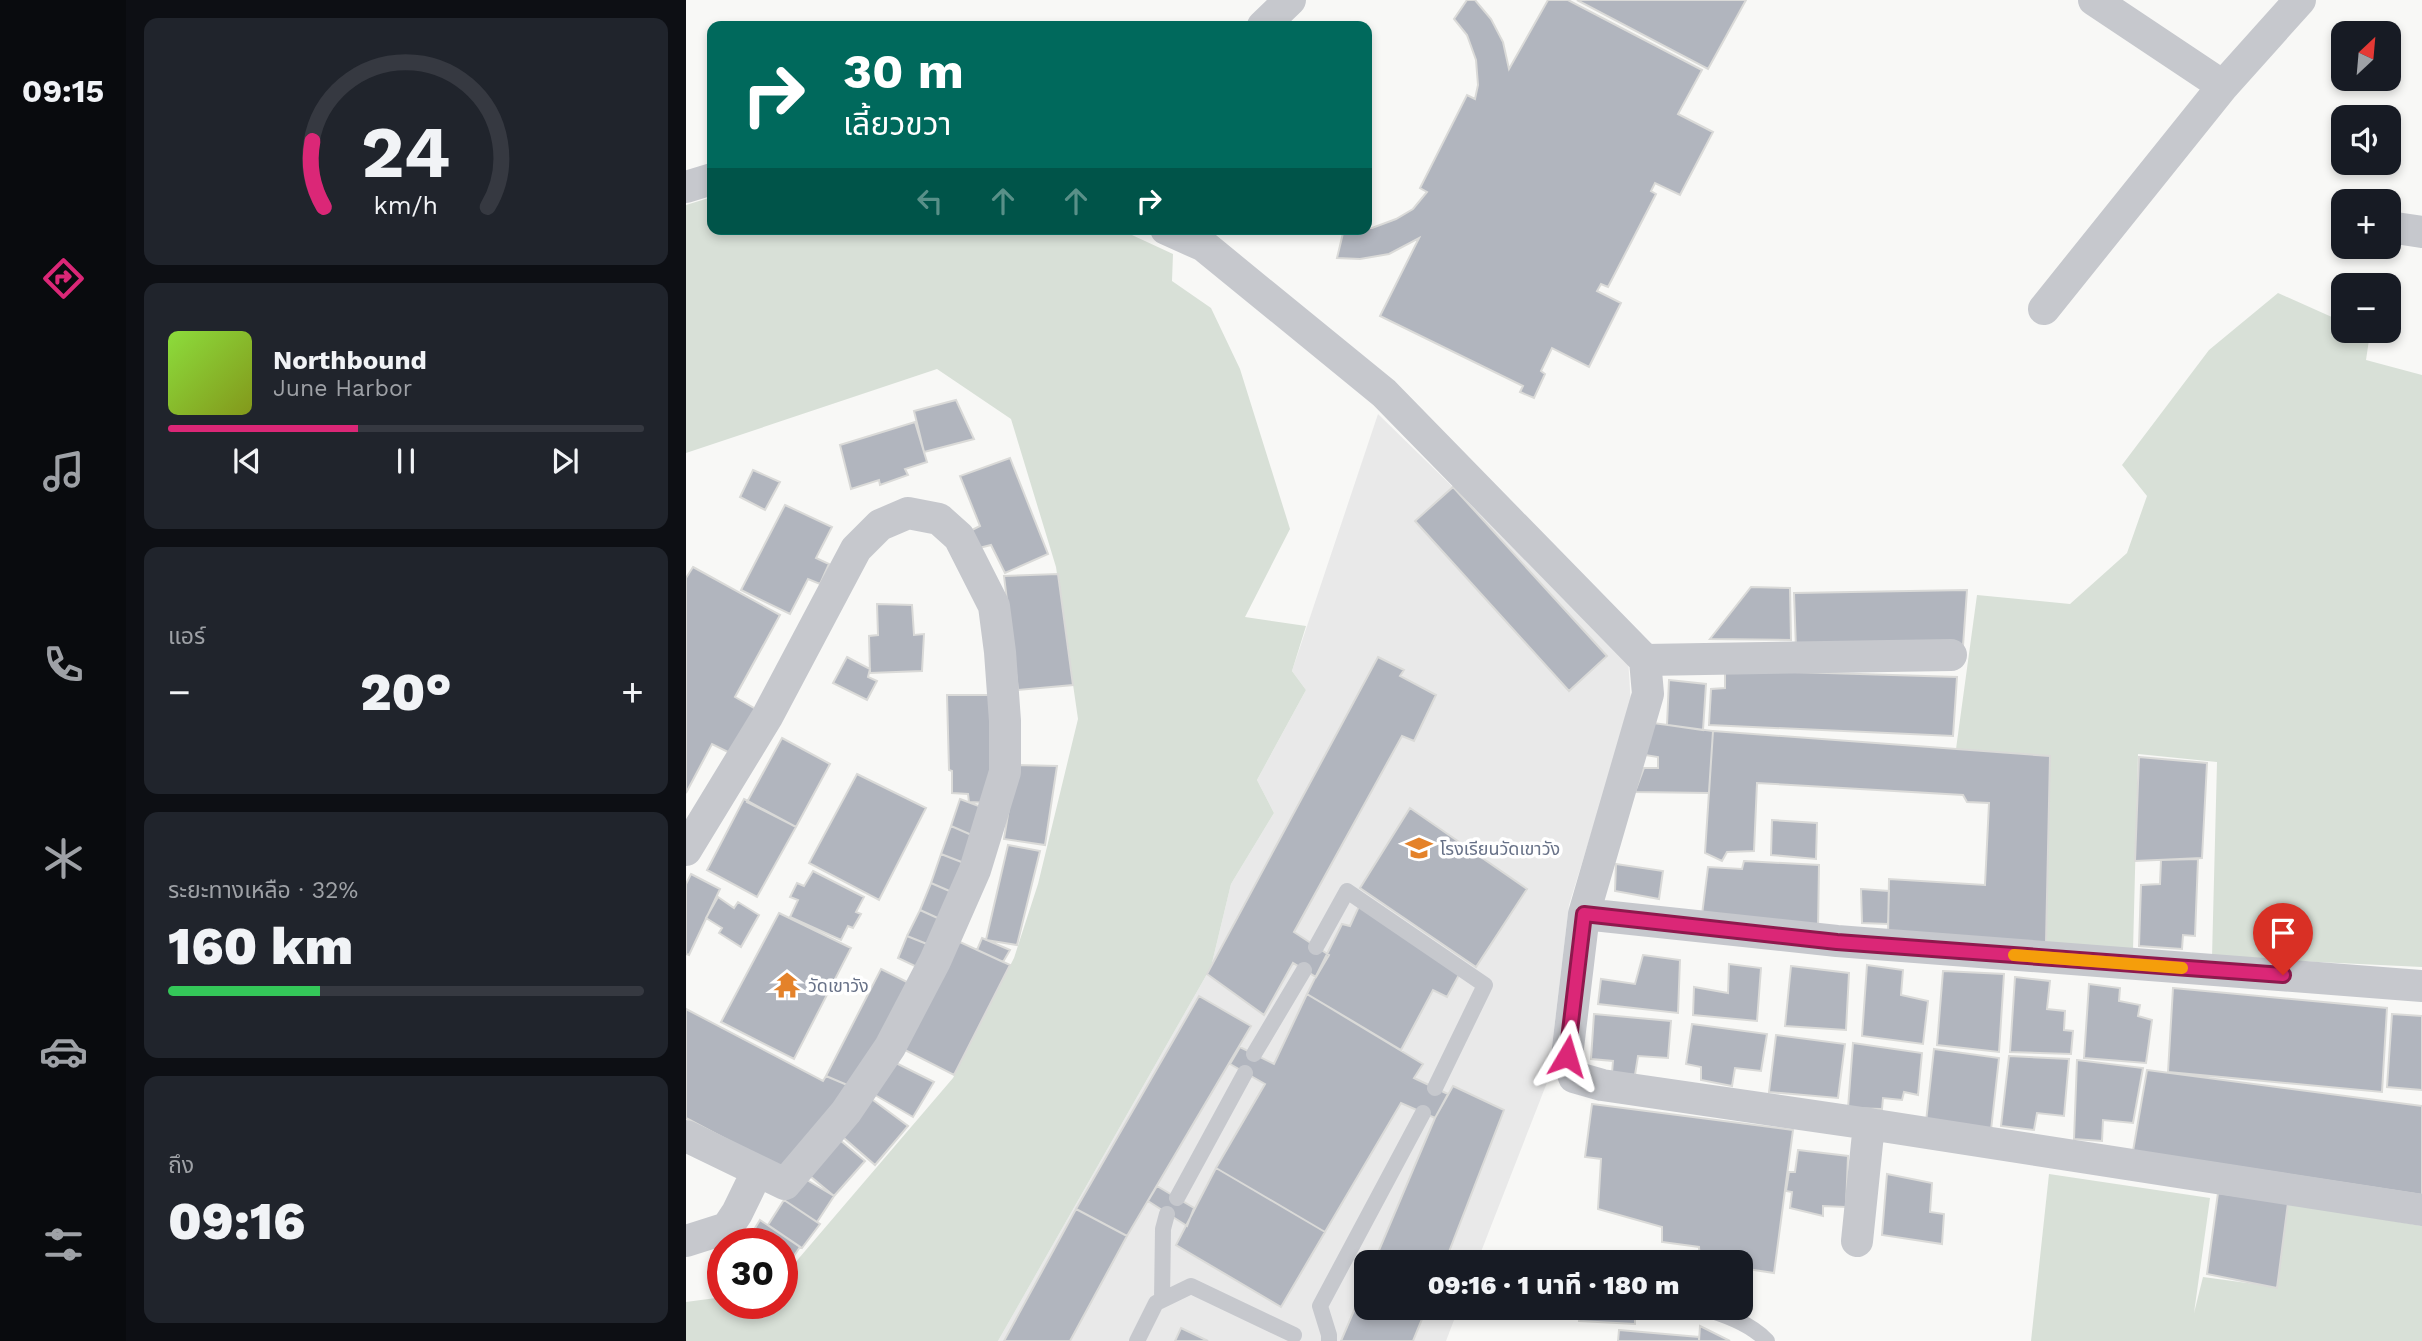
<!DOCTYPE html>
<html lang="th">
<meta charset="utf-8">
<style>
body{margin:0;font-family:"Work Sans","Noto Sans Thai",sans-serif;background:#20242c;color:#f1f3f6;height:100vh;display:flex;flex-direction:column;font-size:26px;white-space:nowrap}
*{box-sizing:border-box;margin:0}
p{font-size:23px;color:#9ea1a6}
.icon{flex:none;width:38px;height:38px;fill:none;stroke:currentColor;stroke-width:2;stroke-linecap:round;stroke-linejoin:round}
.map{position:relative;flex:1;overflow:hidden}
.panel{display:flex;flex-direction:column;gap:18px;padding:18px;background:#0d0f14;width:560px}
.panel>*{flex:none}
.banner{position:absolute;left:21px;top:21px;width:665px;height:214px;border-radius:14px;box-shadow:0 4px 10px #0003;background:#00695c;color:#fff;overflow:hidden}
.needle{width:46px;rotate:26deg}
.controls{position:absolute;left:1645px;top:21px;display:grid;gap:14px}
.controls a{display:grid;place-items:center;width:70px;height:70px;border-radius:14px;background:#171b24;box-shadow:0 4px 10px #0003;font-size:35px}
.speed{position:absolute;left:21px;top:1228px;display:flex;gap:14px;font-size:35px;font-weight:700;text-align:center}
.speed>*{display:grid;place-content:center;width:91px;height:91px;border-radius:50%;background:#171b24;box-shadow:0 4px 10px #0003;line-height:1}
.speed .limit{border:10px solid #d22;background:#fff;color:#111}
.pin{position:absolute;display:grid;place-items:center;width:60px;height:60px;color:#fff;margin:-72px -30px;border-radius:50% 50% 50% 0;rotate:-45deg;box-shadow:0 0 7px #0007}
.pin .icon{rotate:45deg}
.me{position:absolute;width:77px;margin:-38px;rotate:7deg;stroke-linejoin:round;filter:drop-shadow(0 0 5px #0008)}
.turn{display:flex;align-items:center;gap:24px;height:147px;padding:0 21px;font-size:32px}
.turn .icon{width:91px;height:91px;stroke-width:2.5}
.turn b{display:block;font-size:49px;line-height:60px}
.lanes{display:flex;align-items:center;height:66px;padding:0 21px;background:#0003;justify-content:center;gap:35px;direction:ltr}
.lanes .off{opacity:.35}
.big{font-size:52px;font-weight:800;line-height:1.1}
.panel .widget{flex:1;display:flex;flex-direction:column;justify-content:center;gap:10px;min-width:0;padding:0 24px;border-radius:14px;background:#20242c}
.panel .dial{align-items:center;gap:0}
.dial svg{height:182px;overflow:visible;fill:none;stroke:#363941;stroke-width:7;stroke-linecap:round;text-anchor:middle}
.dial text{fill:#f1f3f6;stroke:none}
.song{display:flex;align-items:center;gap:21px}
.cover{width:84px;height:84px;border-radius:10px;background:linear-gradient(135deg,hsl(90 70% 55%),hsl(70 70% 35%))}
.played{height:7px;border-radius:4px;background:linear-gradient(90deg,#db2777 40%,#363941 40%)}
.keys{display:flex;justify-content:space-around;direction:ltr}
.heat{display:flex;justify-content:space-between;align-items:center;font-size:38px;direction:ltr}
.charge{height:10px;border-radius:5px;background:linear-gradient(90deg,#34c759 32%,#363941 0)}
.trip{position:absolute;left:668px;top:1250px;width:399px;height:70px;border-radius:14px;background:#171b24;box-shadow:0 4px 10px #0003;font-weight:800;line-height:70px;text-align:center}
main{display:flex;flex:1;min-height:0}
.dock{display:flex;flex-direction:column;width:126px;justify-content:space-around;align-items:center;background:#090b0e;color:#9ea1a6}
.dock .icon{width:49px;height:49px}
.dock .current{color:#db2777}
.dock b{font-size:32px;color:#f1f3f6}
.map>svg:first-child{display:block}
</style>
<main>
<nav class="dock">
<b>09:15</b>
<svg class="icon current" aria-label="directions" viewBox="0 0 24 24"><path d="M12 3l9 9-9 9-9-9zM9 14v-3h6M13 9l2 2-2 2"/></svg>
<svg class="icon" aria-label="music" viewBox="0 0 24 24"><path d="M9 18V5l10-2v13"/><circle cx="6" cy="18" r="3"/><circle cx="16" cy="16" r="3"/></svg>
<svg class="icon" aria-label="phone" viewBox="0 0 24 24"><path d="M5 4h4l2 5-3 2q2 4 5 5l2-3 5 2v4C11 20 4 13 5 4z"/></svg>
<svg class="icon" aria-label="climate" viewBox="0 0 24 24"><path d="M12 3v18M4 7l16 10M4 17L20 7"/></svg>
<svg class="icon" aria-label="car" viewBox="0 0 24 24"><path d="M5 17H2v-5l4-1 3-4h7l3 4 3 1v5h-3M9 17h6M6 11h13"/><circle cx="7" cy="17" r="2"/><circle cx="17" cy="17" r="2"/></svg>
<svg class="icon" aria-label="filters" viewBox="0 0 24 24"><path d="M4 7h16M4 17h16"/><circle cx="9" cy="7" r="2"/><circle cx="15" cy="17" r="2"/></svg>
</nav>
<section class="panel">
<div class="widget dial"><svg viewBox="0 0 100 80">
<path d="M14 69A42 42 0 1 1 86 69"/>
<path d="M14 69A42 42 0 0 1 9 40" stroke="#db2777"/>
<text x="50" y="56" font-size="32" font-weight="700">24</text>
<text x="50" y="72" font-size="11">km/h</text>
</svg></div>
<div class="widget">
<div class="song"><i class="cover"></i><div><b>Northbound</b><p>June Harbor</p></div></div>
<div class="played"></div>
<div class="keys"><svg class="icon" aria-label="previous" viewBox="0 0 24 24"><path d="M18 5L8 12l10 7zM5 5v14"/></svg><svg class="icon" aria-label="pause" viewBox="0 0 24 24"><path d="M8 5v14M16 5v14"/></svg><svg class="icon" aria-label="next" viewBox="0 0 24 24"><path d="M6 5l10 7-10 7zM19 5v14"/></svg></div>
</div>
<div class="widget"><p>แอร์</p>
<div class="heat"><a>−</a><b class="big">20°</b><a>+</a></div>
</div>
<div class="widget"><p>ระยะทางเหลือ · 32%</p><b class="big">160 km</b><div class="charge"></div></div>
<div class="widget"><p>ถึง</p><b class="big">09:16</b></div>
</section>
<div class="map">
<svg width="1736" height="1341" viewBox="0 0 1736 1341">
<rect width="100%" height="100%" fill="#f8f8f6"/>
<path fill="#e9e9e9" d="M692,414L942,658L945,705L883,905L862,1080L791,1262H681V1307H773L760,1341H312L525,967L545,884L588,813L571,780L620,690L606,671Z"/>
<path fill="#d8e0d7" d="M26,197V229H433L487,254L486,281L525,308L554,369L604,529L559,617L620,626L606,671L620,690L571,780L588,813L545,884L525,967L312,1341H0V1302L37,1297V1304H96V1278L267,1078L328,958L352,884L392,719L370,567L325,419L251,369L0,453V205Z
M1592,293L1657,322V331H1678L1684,333L1680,360L1736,375V967L1526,957L1531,762L1452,754L1447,951L1360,943L1364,756L1270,749L1291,595L1384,604L1441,553L1461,496L1436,465L1523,350Z
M1363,1174L1524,1198L1508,1313L1517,1277L1591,1287L1602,1203L1736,1226V1341H1345Z"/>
<path fill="#b1b5be" stroke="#dadad8" stroke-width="2" d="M781,0H789L805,19L817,42L823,69L862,0H882L1016,70L992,114L1027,132L994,195L969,183L965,191L970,194L922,287L915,284L911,291L935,303L903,367L866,348L855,371L859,374L848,398L834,392L837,386L694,316L733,238L703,254L674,259L651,258L658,229L686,228L710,219L727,209L741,192L734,188L781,95L789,99L792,85L790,60L781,35L768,19Z
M891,0H1060L1022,69Z
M270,400L288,439L238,452L228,411Z
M229,422L241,462L219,469L222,475L194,485L193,480L165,489L154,445Z
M324,458L362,554L319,573L305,545L293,548L286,530L294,526L274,476Z
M67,470L94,482L79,510L54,497Z
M767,487L921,656L883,691L729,521Z
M99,505L146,527L130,558L143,564L134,584L122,579L104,614L55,590Z
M7,567L94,615L49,697L73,711L50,756L26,744L0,793V578Z
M372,574L387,685L332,690L318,576Z
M1065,587L1104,588L1105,640L1024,639Z
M1281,590L1277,646L1110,649L1108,593Z
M191,604L226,605L228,635L238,634L236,671L184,673L183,636L192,635Z
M161,657L184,669L182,677L191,681L181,700L147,683Z
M692,657L718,670L714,676L750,695L728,741L716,736L608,932L643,955L630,977L607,963L578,1015L521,974Z
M1039,670L1271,677L1267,736L1023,725L1025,689L1039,688Z
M983,680L1020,684L1017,730L981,725Z
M261,695H307L304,803L283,802L282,794L266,793V771L263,770Z
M967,723L1027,731L1023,793L949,792L958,768H972V757L959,755Z
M1027,731L1364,756L1360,943L1202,936L1203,879L1299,885L1303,803L1281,802L1277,795L1071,783L1068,851L1041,852L1036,861L1019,853Z
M96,738L144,764L110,827L61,802Z
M1453,757L1521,763L1516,858L1449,861Z
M330,765L371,766L359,845L318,839Z
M171,774L240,808L193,900L123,863Z
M58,799L110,827L71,897L21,870Z
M274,799L298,808L288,836L265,826Z
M724,808L841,889L790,967L674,888Z
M1086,820L1131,823L1130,859L1085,855Z
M265,826L288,836L278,863L255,854Z
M322,845L354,851L331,945L300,940Z
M255,854L278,863L268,893L245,883Z
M1512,859L1509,936L1497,935L1496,949L1453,946L1455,885L1474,884L1475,860Z
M1058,861L1133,865L1132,929L1016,915L1022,867L1056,869Z
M930,864L977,871L973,899L929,891Z
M127,871L178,897L170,912L175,914L167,928L162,926L155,940L104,917L112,900L104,897L111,883L118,886Z
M5,874L34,889L3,955L0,954V884Z
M245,883L268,893L256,920L234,910Z
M1175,889L1203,891L1202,924L1176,923Z
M32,897L48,908L52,902L73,915L55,947L33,933L36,928L20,918Z
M674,904L774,973L761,997L747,990L715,1050L621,994L656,924L664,926Z
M234,910L256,920L246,946L221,936Z
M93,913L165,948L108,1059L35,1022Z
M221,936L246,946L235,969L212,958Z
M263,937L324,965L268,1075L211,1046Z
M296,938L324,950L317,962L291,950Z
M957,955L994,960L992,1013L912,1004L915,979L949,984Z
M1043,964L1075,968L1071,1021L1007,1015L1008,987L1042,993Z
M1181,965L1217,970L1215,995L1242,1001L1237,1044L1176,1036Z
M1105,966L1163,973L1160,1030L1099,1026Z
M195,969L227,985L173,1090L140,1076Z
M1257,971L1318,974L1313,1052L1251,1045Z
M1329,977L1364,981L1361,1009L1379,1011L1378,1030L1387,1031L1385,1054L1324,1052Z
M1403,984L1434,988L1433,1001L1454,1005L1452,1016L1466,1020L1460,1063L1398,1058Z
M1487,988L1701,1008L1696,1092L1482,1072Z
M621,994L737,1064L728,1078L762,1094L749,1118L715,1103L639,1232L530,1168L579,1084L544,1064L554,1047L588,1064Z
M513,996L565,1026L441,1236L390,1209Z
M0,1009L137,1081L140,1076L173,1090L102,1172L0,1118Z
M908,1014L985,1021L982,1058L952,1056L949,1075L926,1073L927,1061L905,1059Z
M1706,1014L1736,1016V1090L1701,1087Z
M1006,1024L1081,1034L1075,1071L1049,1068L1046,1086L1015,1080V1067L1000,1064Z
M1090,1035L1159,1044L1152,1098L1083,1092Z
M1167,1043L1236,1053L1232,1095L1218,1092L1216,1100L1197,1098L1196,1109L1162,1108Z
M1248,1049L1313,1058L1305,1130L1240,1122Z
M1323,1056L1383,1059L1378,1116L1351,1113L1348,1130L1315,1126Z
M1391,1060L1457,1068L1447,1123L1417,1120L1416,1141L1388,1139Z
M208,1062L248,1082L227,1117L189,1095Z
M1461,1070L1736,1106V1195L1447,1151Z
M767,1086L818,1110L759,1262H688L749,1118Z
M179,1094L222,1126L189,1165L151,1132Z
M906,1104L1107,1130L1088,1273L1055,1268V1262H1014L1013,1247L976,1242V1227L912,1209L915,1159L899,1157Z
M148,1135L179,1161L148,1196L118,1171Z
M1112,1150L1162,1156L1160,1207L1137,1206V1216L1104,1208L1106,1192L1100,1191L1103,1172H1109Z
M530,1168L639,1232L595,1307L490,1245Z
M1201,1174L1246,1183L1244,1212L1258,1214L1256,1244L1196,1235Z
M114,1176L148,1196L131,1222L98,1200Z
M471,1186L508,1208L501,1226L462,1201Z
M1532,1193L1602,1203L1591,1288L1521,1274Z
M98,1200L134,1224L116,1248L82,1225Z
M390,1209L441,1236L384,1341H318Z
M74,1220L114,1247L96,1273V1244H59Z
M895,1253L954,1259V1262H895Z
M681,1280V1307H741L727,1341H655Z
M893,1307H959V1310L949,1309V1324L893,1321Z
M1014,1326L1044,1341H1013Z
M495,1328L522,1341H489Z
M933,1330L1013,1337V1341H932Z"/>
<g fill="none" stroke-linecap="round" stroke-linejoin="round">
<path stroke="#c6c8cd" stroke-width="16" d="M630,947L661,891L799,985L749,1088
M568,1054L618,970
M491,1198L559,1073
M476,1300L477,1229L481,1214
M1014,1307C1037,1314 1064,1323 1081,1341
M451,1341L470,1303L505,1286L608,1335
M643,1341V1335L634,1306L737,1113"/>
<path stroke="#c6c8cd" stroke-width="32" d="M1408,0L1537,86
M577,26L604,0
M0,187L26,179
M1703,227L1736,232
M480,229L518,246L698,393L959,660L962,694L898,914L881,1056L888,1077L916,1085L1183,1124L1736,1210
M1358,309L1537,86L1614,0
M959,660L1265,655
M0,850L81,717L170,549L194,525L222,513L253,519L273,537L308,606L314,652L319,721V772L289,870L249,961L204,1047L160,1112L99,1184L0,1136
M898,914L1151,941L1736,986
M0,1241L41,1228L51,1213L71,1172
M1171,1241L1183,1124"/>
</g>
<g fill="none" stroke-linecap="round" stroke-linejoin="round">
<g stroke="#8e194d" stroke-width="18">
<path id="route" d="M881,1056L898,914L1151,942L1597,975"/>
</g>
<use href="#route" stroke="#db2777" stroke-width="12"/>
<path stroke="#f59e0b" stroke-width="12" d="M1328,955L1496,968"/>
</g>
<defs>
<g id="school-bare" transform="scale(2.1)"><path d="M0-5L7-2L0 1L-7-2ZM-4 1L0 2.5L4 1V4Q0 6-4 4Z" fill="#e4822a" stroke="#fff" stroke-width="2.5" paint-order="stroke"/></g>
<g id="temple-bare" transform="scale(2.1)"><path d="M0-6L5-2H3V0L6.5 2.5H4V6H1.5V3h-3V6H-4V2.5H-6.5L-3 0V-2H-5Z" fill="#e4822a" stroke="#fff" stroke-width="2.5" paint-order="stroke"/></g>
</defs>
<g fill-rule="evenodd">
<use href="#school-bare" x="733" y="848"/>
<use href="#temple-bare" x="101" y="985"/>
</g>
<g text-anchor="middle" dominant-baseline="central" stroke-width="7" stroke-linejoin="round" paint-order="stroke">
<g font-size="18" fill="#677187" stroke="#fff" text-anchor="start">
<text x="754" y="848">โรงเรียนวัดเขาวัง</text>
<text x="122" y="985">วัดเขาวัง</text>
</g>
</g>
</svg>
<div class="controls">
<a><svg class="needle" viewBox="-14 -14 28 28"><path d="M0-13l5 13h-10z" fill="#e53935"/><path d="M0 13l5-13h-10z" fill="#9ea1a6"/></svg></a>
<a><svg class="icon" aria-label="sound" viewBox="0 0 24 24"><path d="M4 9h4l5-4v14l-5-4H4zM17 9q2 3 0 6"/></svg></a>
<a>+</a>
<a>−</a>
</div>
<div class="speed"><div class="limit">30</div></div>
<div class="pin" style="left:1597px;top:975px;background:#d93025"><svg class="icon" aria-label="arrive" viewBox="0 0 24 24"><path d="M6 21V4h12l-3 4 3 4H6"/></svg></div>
<svg class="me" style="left:881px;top:1056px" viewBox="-20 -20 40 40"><path d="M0-17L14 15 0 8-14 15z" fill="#db2777" stroke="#fff" stroke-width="4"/></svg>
<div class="trip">09:16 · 1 นาที · 180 m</div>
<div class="banner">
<div class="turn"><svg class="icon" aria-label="right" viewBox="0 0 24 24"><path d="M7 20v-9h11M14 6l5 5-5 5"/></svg><div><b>30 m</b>เลี้ยวขวา</div></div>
<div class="lanes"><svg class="icon off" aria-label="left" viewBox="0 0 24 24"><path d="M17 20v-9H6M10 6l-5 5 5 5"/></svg><svg class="icon off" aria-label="ahead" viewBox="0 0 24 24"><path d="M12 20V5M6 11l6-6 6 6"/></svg><svg class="icon off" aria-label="ahead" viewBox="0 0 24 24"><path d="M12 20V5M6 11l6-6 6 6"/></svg><svg class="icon" aria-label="right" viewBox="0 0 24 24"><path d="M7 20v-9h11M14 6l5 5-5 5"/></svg></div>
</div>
</div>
</main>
